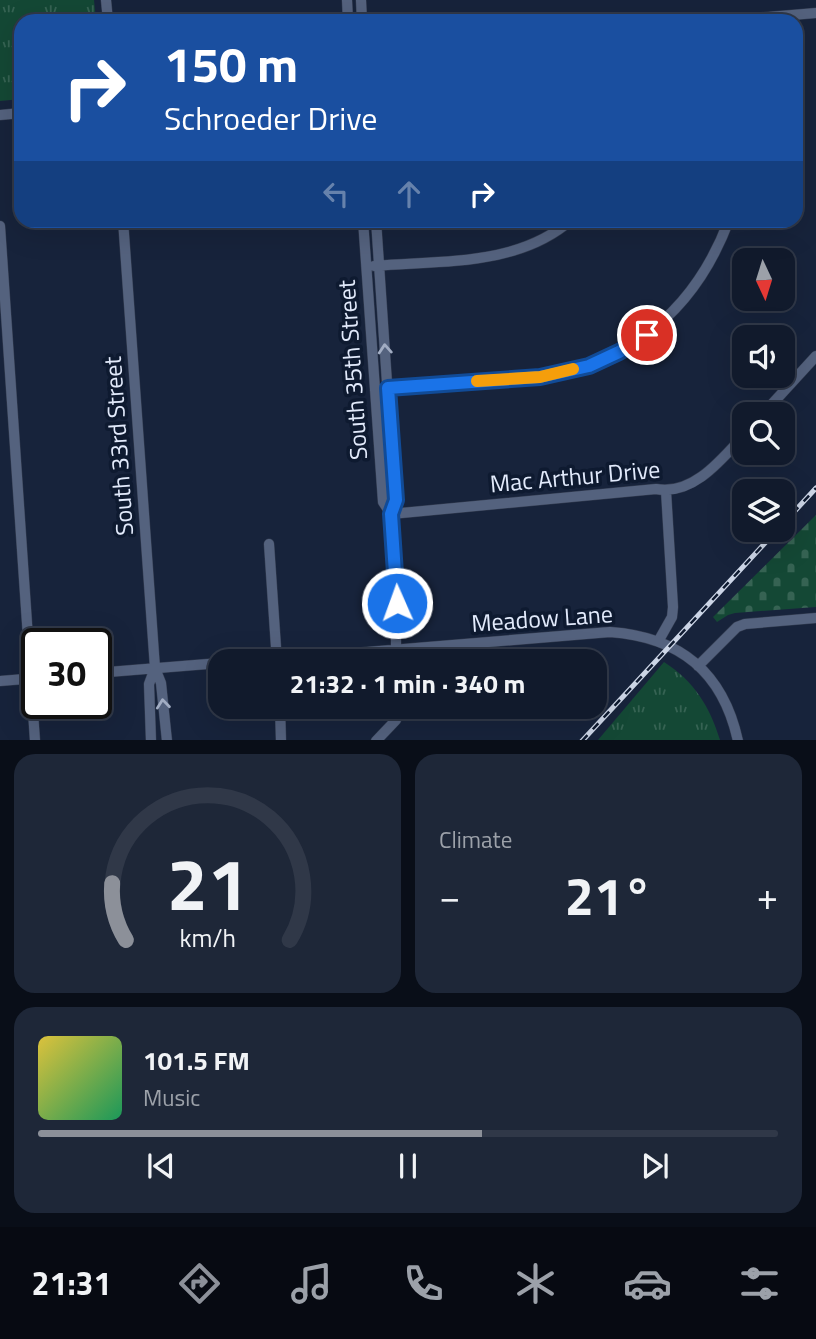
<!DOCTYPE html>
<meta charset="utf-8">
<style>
body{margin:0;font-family:"Titillium Web",sans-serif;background:#1e2738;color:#f1f3f6;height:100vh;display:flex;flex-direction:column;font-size:26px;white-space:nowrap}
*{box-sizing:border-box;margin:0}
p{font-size:23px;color:#9ca1a9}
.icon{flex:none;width:38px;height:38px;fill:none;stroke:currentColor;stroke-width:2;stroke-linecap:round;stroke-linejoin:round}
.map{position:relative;height:740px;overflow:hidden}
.sheet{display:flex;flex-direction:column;gap:14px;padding:14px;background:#090e18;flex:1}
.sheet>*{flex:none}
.banner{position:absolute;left:14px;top:14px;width:789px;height:214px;border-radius:21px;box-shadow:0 7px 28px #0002,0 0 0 2px #303848;background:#1a4fa0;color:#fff;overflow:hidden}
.needle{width:46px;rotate:176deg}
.controls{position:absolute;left:732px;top:248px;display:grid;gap:14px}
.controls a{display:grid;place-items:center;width:63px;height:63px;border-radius:14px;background:#111a2c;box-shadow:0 7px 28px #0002,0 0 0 2px #303848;font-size:35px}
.speed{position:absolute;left:21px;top:628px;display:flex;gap:14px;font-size:35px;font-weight:700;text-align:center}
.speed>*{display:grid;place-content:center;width:91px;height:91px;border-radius:50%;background:#111a2c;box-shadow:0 7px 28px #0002,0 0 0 2px #303848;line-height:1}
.speed .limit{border:4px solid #111;border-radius:10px;background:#fff;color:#111}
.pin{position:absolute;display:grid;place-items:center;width:60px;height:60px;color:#fff;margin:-30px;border:4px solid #fff;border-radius:50%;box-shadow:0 2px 7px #0007}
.me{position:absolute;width:77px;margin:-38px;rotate:358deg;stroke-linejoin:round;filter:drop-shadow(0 0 5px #0008)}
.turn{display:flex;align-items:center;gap:24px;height:147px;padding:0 35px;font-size:32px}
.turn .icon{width:91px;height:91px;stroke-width:2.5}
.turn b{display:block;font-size:49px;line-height:60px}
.lanes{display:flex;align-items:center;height:66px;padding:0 35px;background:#0003;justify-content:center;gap:35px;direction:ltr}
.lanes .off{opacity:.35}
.big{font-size:52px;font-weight:700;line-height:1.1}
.sheet .tile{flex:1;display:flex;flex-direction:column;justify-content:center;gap:10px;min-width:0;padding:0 24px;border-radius:21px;background:#1e2738}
.sheet .dial{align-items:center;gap:0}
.dial svg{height:182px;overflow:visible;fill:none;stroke:#303848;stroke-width:7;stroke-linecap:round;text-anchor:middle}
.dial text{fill:#f1f3f6;stroke:none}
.song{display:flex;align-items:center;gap:21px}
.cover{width:84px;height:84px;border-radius:10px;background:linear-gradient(135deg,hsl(50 70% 55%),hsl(150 70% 35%))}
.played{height:7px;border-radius:4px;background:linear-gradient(90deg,#8c9099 60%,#303848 60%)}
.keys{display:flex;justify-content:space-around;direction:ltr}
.heat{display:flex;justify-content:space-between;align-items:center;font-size:38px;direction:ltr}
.sheet .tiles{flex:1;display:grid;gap:14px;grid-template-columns:1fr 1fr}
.tile:last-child{grid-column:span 2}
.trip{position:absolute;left:208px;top:649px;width:399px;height:70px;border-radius:21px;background:#111a2c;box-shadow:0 7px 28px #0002,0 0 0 2px #303848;font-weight:700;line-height:70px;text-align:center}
.tab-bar{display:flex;height:112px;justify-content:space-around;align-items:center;background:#070a12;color:#9ca1a9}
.tab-bar .icon{width:49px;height:49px}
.tab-bar .on{color:#8c9099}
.tab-bar b{font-size:32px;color:#f1f3f6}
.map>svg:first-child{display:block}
</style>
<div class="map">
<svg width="816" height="741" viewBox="0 0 816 741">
<defs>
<pattern id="cemetery-stones" width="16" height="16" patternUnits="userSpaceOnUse" patternTransform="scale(1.75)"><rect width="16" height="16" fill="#144835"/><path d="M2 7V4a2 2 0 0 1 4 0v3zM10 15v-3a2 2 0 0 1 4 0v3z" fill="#366353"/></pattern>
<pattern id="park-tufts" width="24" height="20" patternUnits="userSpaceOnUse" patternTransform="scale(1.75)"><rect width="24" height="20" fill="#144835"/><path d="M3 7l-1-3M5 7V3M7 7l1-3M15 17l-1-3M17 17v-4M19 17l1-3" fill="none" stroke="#366353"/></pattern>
</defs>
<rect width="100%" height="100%" fill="#17233b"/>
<path fill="url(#cemetery-stones)" d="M816,515V607L735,613L728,615L717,622L713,617Z"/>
<path fill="url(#park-tufts)" d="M0,0H94L96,21H21V99L0,101Z
M664,662C694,681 710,707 720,740H598Z"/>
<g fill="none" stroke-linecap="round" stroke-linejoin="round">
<g stroke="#343d51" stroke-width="11">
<path id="minor" d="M106,0L108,21
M347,0L348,21
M361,0L362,21
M227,18L228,21
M718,21L816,13
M0,115L21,113
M123,220L155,668L161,683L167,741
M363,220L383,502L391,514
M376,220L395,501L391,514L396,578V662
M0,226L35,741
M374,266C440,260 517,267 571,220
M375,390C430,383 487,385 541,376C634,361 696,308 729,220
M762,415L816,356
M391,514L656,489C693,496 722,459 744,435
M269,544L277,662
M659,640L672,617L673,607L666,491
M245,662L610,632C680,637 723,672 738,741
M698,666L737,627L745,624L816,618
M96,673L220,663
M0,681L37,678
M280,707L281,741
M151,741L149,684L155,668
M376,741L396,720L399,707"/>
</g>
<use href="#minor" stroke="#54627e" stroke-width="10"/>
<g stroke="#ccd5e6" stroke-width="5">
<path id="rail" d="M782,525L816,488
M582,741L777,530"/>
</g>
<use href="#rail" stroke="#0e1a30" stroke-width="2.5" stroke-dasharray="8" stroke-linecap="butt"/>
</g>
<defs><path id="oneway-chevron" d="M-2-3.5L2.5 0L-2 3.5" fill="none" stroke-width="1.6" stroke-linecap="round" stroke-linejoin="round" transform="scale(1.75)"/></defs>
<g stroke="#a2adc3">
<use href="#oneway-chevron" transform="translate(385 349) rotate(-94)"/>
<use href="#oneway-chevron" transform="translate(163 704) rotate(-96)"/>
</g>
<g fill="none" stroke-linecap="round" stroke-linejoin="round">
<g stroke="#114b97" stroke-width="18">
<path id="route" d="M397,603L391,514L396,500L388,388L540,377L589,366L619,352L647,335"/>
</g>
<use href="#route" stroke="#1a73e8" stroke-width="12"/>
<path stroke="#f59e0b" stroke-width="12" d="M477,381L540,377L573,369"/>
</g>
<g text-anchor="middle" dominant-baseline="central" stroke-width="7" stroke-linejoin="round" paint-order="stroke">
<g font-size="24" fill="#e2eafb" stroke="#0e1a30">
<text transform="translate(352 370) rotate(-94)">South 35th Street</text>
<text transform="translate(118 446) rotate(-94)">South 33rd Street</text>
<text transform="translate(575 476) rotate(-5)">Mac Arthur Drive</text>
<text transform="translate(542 618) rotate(-4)">Meadow Lane</text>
</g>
</g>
</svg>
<div class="controls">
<a><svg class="needle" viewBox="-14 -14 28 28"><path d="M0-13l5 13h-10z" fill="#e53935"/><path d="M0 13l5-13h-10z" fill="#9ca1a9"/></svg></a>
<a><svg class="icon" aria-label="sound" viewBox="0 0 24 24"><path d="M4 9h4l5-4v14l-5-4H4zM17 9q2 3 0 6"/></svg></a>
<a><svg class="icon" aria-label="search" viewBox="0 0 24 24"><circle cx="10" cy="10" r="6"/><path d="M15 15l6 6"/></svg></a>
<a><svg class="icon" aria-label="layers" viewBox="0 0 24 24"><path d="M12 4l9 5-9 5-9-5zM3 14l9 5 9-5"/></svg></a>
</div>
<div class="speed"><div class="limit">30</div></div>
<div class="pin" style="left:647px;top:335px;background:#d93025"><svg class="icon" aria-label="arrive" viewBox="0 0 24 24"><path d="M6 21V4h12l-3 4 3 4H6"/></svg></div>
<svg class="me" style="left:397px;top:603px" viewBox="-20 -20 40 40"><circle r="17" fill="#1a73e8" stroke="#fff" stroke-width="3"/><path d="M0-11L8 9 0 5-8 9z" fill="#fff"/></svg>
<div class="trip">21:32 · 1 min · 340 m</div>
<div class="banner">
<div class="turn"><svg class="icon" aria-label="right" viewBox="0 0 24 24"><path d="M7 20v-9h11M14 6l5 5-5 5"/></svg><div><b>150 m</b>Schroeder Drive</div></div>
<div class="lanes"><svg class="icon off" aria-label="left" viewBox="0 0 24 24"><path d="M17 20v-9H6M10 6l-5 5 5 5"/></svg><svg class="icon off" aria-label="ahead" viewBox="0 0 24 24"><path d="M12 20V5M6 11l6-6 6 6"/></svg><svg class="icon" aria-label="right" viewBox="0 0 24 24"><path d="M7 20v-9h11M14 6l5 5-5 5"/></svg></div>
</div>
</div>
<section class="sheet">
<div class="tiles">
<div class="tile dial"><svg viewBox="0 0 100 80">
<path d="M14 69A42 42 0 1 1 86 69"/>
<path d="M14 69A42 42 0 0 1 8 44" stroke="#8c9099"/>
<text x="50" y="56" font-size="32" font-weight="700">21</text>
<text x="50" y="72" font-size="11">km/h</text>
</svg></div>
<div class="tile"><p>Climate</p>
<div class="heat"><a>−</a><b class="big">21°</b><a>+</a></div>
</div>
<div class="tile">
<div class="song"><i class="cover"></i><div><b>101.5 FM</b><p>Music</p></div></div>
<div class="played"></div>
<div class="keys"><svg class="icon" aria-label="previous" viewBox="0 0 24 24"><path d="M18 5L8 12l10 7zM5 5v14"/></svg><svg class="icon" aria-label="pause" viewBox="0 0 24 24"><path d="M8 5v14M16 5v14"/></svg><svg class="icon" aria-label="next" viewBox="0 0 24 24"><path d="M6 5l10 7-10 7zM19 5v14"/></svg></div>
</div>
</div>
</section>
<nav class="tab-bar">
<b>21:31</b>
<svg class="icon on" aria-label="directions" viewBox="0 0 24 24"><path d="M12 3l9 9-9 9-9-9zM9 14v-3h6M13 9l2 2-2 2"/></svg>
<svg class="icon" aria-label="music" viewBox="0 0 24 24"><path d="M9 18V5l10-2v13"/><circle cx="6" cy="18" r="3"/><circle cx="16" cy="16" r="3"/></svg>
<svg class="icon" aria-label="phone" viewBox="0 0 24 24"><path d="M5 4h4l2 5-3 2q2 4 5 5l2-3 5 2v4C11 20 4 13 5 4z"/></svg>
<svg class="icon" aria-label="climate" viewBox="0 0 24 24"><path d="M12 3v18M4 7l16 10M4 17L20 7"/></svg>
<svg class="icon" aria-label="car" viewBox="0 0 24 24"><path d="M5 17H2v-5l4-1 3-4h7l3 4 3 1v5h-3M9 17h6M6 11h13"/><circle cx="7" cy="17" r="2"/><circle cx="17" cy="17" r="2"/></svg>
<svg class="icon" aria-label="filters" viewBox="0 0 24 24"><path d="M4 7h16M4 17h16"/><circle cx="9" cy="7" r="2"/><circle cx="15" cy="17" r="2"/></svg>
</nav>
